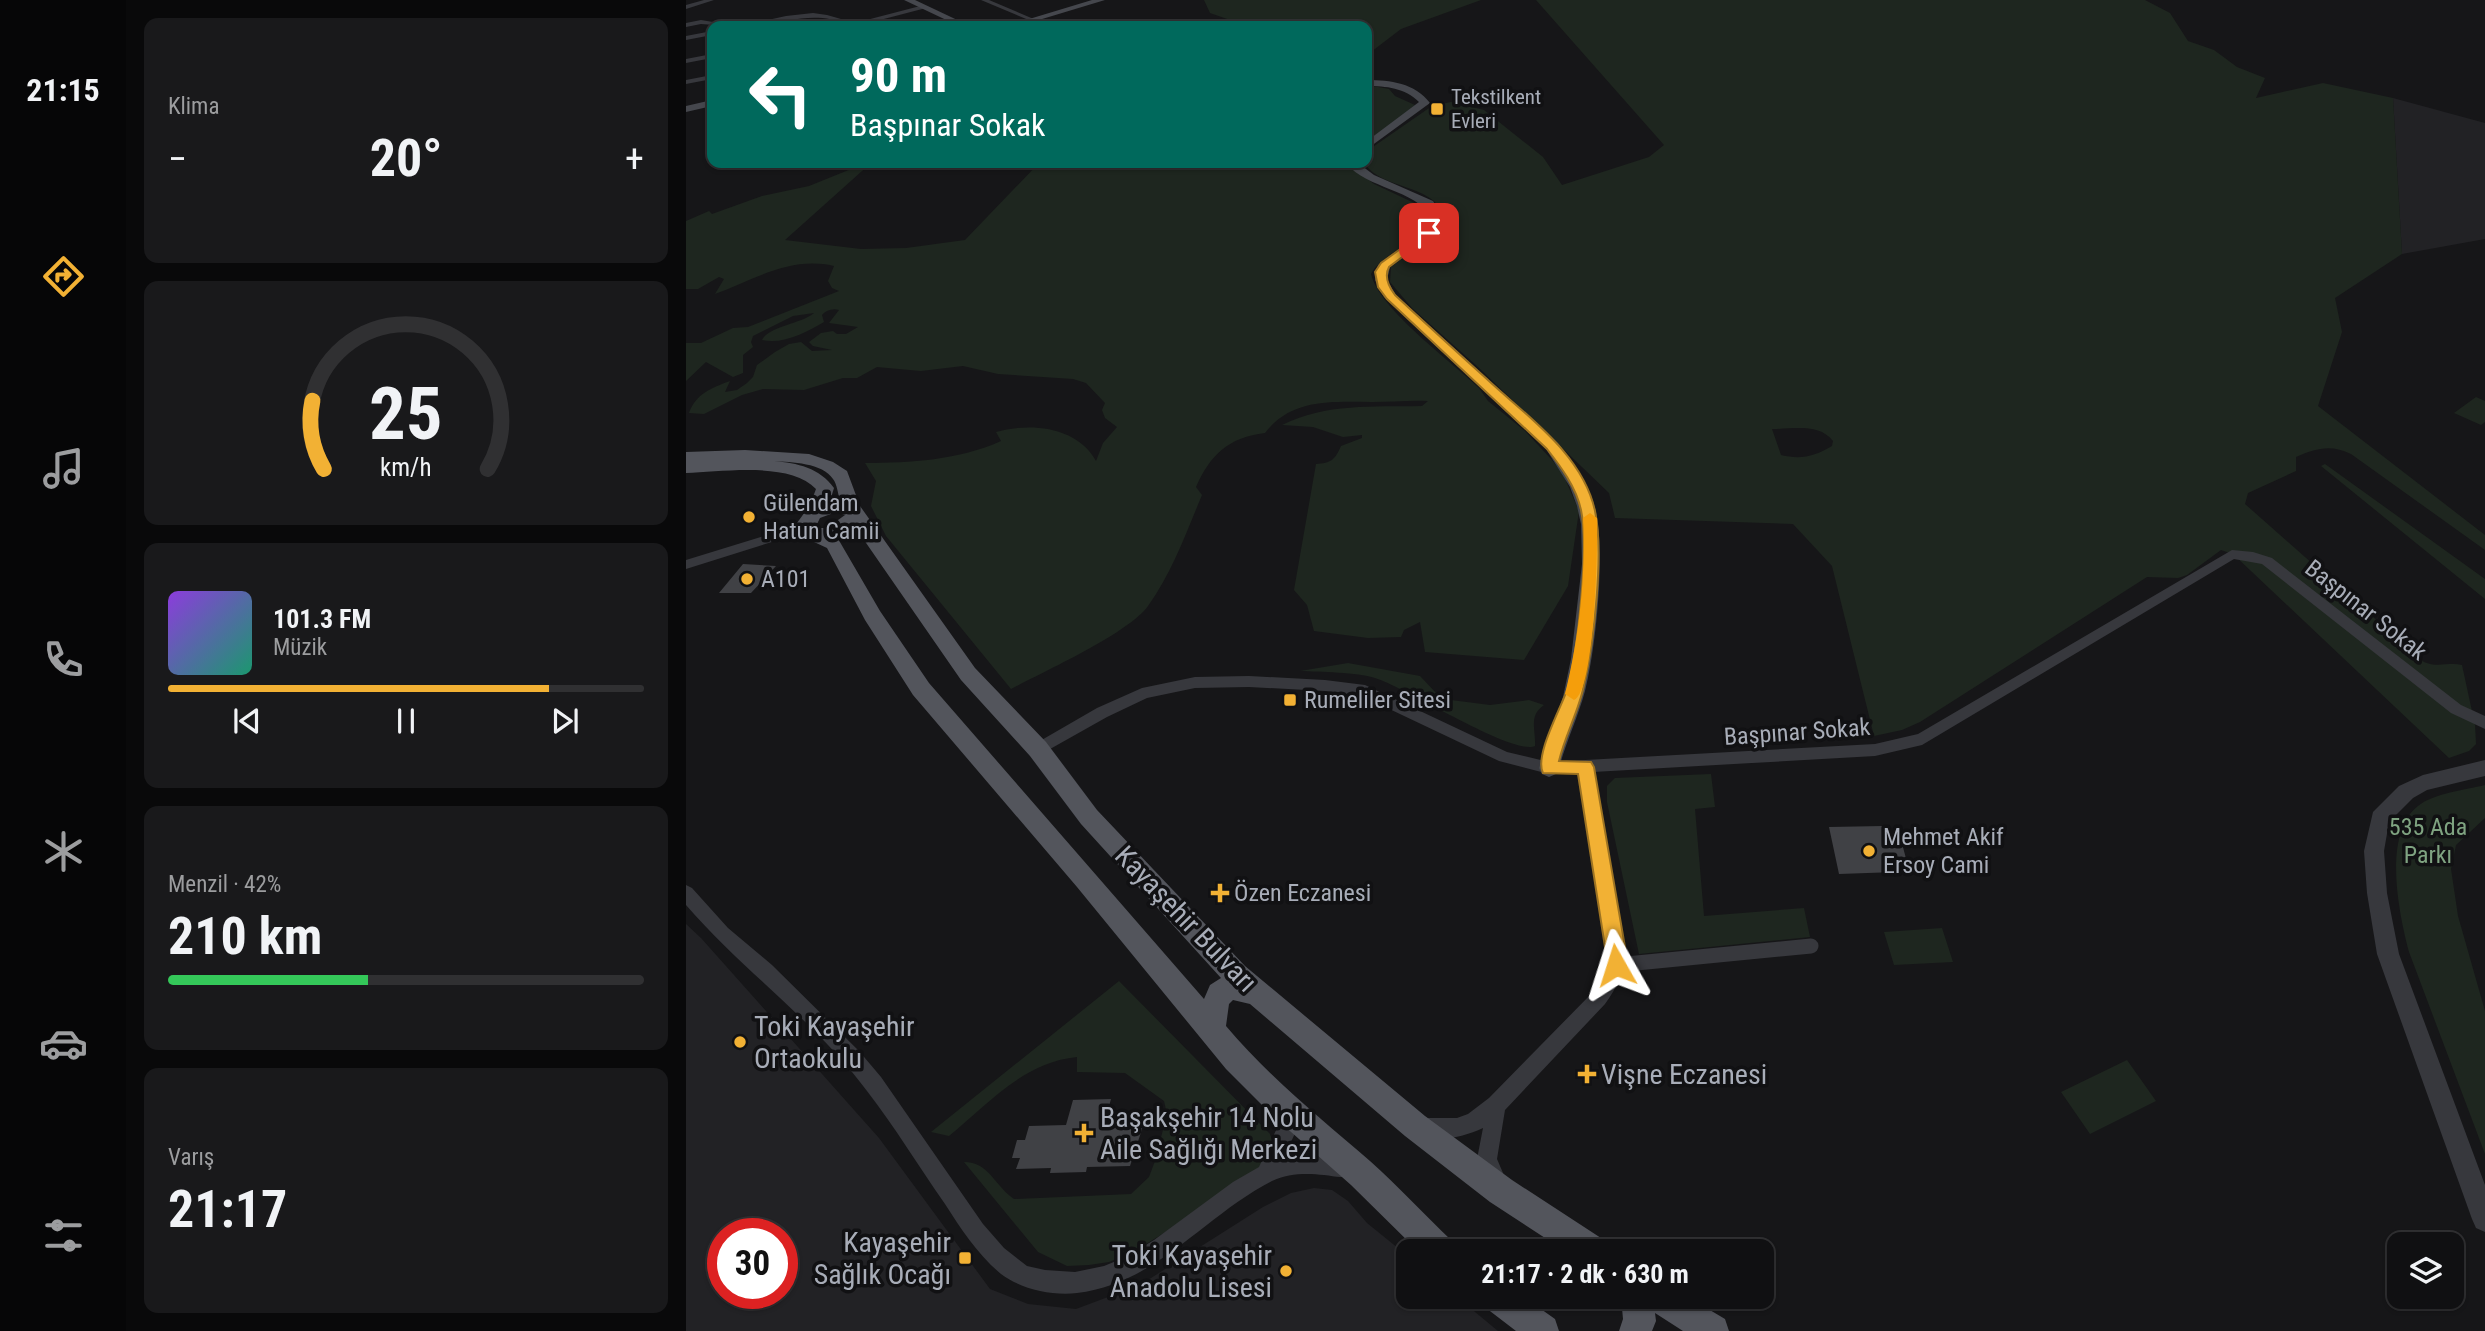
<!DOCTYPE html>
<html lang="tr">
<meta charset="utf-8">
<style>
body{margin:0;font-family:"Roboto Condensed",sans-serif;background:#19191b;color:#f1f3f6;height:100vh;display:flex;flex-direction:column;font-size:26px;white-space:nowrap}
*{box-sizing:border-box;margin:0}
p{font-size:23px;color:#9c9d9f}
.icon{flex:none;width:38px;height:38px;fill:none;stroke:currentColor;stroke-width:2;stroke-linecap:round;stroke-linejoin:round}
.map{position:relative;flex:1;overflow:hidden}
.details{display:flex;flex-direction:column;gap:18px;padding:18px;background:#09090a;width:560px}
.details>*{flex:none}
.top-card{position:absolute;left:21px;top:21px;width:665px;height:147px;border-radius:14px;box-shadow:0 2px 5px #0004,0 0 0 2px #303032;background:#00695c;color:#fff;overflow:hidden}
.buttons{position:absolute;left:1701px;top:1232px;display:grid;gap:14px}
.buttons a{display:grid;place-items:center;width:77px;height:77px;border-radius:14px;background:#101012;box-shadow:0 2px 5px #0004,0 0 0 2px #303032;font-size:35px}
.speed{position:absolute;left:21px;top:1218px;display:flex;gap:14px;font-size:35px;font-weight:700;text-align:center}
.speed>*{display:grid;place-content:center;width:91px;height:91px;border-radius:50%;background:#101012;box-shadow:0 2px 5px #0004,0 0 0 2px #303032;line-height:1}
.speed .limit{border:10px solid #d22;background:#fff;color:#111}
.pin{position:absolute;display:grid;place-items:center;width:60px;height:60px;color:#fff;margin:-30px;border-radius:14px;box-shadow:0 4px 10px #0006}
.me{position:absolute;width:77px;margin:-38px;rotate:354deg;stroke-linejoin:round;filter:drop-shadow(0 0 5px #0008)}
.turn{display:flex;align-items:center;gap:24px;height:147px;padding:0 28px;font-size:32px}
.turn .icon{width:91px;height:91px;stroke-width:2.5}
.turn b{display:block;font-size:49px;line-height:60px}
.big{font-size:52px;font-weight:700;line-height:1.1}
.details .tile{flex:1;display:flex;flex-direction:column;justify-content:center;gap:10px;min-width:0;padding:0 24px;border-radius:14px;background:#19191b}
.details .dial{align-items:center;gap:0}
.dial svg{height:182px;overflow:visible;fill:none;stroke:#303032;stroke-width:7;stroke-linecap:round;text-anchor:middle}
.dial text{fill:#f1f3f6;stroke:none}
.song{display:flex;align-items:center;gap:21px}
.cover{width:84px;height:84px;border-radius:10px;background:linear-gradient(135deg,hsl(270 70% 55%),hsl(160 70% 35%))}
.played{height:7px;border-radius:4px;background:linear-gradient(90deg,#f2b134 80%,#303032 80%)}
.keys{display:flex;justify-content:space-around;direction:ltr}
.heat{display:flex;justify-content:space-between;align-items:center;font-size:38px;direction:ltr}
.charge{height:10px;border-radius:5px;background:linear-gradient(90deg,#34c759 42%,#303032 0)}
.trip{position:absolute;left:710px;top:1239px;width:378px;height:70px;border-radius:14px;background:#101012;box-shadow:0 2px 5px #0004,0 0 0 2px #303032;font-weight:700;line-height:70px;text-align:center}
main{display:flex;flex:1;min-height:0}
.dock{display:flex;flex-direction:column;width:126px;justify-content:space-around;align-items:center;background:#060607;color:#9c9d9f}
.dock .icon{width:49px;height:49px}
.dock .on{color:#f2b134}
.dock b{font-size:32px;color:#f1f3f6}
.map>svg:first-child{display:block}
</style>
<main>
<nav class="dock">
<b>21:15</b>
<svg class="icon on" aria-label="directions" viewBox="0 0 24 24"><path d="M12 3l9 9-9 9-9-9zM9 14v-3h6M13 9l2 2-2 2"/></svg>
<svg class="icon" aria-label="music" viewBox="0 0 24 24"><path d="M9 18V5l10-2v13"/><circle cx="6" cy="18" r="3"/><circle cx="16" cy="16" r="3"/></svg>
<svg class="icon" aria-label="phone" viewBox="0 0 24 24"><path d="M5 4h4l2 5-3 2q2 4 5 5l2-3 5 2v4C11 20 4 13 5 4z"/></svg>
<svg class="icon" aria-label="climate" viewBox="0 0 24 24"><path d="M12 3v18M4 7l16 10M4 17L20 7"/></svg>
<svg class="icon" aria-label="car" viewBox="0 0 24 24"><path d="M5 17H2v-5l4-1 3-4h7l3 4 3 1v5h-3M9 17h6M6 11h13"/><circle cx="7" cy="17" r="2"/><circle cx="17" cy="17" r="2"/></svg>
<svg class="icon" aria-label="filters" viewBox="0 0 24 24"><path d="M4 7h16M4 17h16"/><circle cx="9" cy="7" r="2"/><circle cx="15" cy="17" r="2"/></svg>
</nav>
<section class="details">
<div class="tile"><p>Klima</p>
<div class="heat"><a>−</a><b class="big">20°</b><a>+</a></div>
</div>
<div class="tile dial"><svg viewBox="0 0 100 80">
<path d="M14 69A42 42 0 1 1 86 69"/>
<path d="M14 69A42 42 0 0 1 9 39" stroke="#f2b134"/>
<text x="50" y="56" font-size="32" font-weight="700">25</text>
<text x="50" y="72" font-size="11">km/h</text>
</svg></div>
<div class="tile">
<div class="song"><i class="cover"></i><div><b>101.3 FM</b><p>Müzik</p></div></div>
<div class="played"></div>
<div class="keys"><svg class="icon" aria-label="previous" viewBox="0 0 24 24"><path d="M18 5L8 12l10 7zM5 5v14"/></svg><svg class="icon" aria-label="pause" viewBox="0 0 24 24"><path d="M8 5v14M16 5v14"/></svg><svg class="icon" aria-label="next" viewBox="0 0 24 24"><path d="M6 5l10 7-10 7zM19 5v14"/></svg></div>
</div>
<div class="tile"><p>Menzil · 42%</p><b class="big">210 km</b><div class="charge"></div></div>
<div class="tile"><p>Varış</p><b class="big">21:17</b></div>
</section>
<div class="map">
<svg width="1799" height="1331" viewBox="0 0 1799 1331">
<rect width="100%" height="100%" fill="#161618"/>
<path fill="#222225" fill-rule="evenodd" d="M1707,98L1799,123V239L1716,254Z
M0,924L15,938L193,1138L304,1289L342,1304L390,1309L454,1285L577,1207L605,1193L628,1188L646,1190L662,1201L681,1223L723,1257V1297H771L812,1331H0ZM37,1234H96V1293H37Z"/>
<path fill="#1e261f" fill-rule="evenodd" d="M518,0H795L715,29L681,55V26H524L544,20L524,13Z
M850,0H1459L1484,13L1502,41L1528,50L1551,67L1579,78L1570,98L1637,83L1707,98L1716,254L1649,298L1656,332L1632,406L1799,535V550L1665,454C1646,444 1629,448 1610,457V471L1562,493L1559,504L1738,662C1751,668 1763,662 1776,665L1789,725L1790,744L1783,751L1763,758L1547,554L1535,550L1501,575L1492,578L1461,577L1234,722L1216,730L1188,736L1146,566L1107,524L929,518L923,493L792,367L726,308L704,282L705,267L754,229L758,215C744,182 697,191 678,163H681V151L746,106L765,102L798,110L857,157L876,185L963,157L978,145ZM1086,429C1108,429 1133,423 1147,441L1146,446C1129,456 1115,460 1095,455Z
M681,85L703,89L709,96L729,105L718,117L681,141Z
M180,163H185L99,240L175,249L220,248L279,240L353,163H661L688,184L741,209C752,236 697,250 685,274C693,309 765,361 793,388L802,401L839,431L866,460L877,474L893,511L882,586L838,660L739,652L734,622L718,630L715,637L682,638L628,631L621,605L608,590L630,464C645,463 649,460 655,446L676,438V435L657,437L627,427L596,425C640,403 687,407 736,406L742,401C724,400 705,402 686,402C646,402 606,398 579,433C543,437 524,455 510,487L516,495C500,533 486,573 462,606C443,633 357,672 325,689L200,536L185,506L190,481L179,463C224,463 273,460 315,441L310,432C345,422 392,427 410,461L417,443L431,427L419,418L416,410L419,403L400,383L387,379L312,374L277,366L235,371L191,367L171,378H157L118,390L77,389L56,395L18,414L3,413C10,394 25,388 44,381L39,392L51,390L61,383L67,377L71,365L89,352L103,344L115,342L126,351L146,350L127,346L123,342L135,333L147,331L151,334H160L172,327L143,323L153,310C147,308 140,310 136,315L138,322C121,332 97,345 76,340C83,326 115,324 128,313L107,316L67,336L65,342L67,347L57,355V373L47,377L20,362L0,381V343H15L47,328L62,327L153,291L146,288L142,281L148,266C105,256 69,279 29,294L38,279L33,277L12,289H0V221L23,211L26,214L76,196L123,186Z
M1790,397L1799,401V422L1795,425L1768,413Z
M1639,464L1799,579V599L1635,466Z
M662,663L734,676L752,695L765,700L804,705L843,700L858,705C842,716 850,730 849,746C827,756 719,687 689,678C671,672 634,672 614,671Z
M1025,774L1029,807L1009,809L1018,916L1118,908L1124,937L953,954L921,802V786L929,778Z
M1799,785V818L1770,845L1765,869L1772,916L1799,1011V1154L1723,952C1713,914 1696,834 1732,806C1748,793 1779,790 1799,785Z
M1256,928L1267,962L1208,965L1198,932Z
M433,981L584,1134L588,1147L584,1162L561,1182L447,1252L423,1262L403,1265L381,1266L352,1252L278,1162C303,1162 308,1185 328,1199L445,1194L463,1177L469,1161L481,1114L478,1101L439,1073L391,1072V1057C338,1062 302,1104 263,1136L245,1132Z
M1441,1060L1470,1101L1404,1134L1375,1092Z"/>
<path fill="#404145" d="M57,564L90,566L65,593H33Z
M1197,826L1200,836H1214L1222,866L1209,867L1210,872L1153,874L1143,827Z
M425,1099L419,1121L459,1120L444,1166L401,1167L400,1172L364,1173L365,1168L330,1169L334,1158H326L331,1140H339L343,1126L380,1125L387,1100Z"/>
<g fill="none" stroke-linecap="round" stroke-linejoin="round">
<path stroke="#37383d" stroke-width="15" d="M930,965L1125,946"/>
<path fill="#37383d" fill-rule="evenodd" d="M18,0H28L0,9V5Z
M295,0H303L350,20L345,21Z
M238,5L240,8L171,26H160L162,24C120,8 93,28 54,26L100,16L127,13L141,15L169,23Z
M267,19L269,22L245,26L246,25Z
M15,20L39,24L42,26L15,24L0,27V23Z
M26,31V35L0,40V36Z
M26,54V58L0,63V59Z
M26,75V79L0,84V80Z
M129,531L135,535L133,538L89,541L0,569V560L88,533Z
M1546,550L1567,552L1586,558L1775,705L1799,716V729L1765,713L1576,564L1548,559L1236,745L1189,756L907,772L938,947C939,969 932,987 919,1004L819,1110L811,1159L820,1180L817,1187L810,1190L803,1187L791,1159L797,1128C778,1137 751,1143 731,1135L728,1128L731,1121L738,1118H771L782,1114L803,1098L907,992L918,974L920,947L892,773L863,774L813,761L676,696L639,691L563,687L509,688L461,698L421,717L357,753L352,755L347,753L345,749L347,745L411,708L456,688L509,677L563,676L639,680L679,685L821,752L863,762L1189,744L1232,734Z
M0,885L6,888L42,928L86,965L173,1051L195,1077L297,1224L318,1248L341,1266L359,1270L389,1272L418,1266L440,1257L468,1240L547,1182L573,1167L591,1128L587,1110L590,1103L597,1100L604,1103L611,1129L598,1157C620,1153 643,1152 664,1161L667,1168L664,1175C655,1179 648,1176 638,1175C622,1173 602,1173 586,1181C519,1215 470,1284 391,1293C366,1296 335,1289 315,1274C292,1255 275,1229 259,1204C233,1167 209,1127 181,1091C129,1021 56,970 0,905Z"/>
<path fill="#37383d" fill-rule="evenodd" d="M1799,760V776L1741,790L1727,798L1703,822L1698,851L1701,893L1713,954L1799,1185V1232L1790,1228L1786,1219L1691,954L1681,893L1678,851L1687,812L1713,786L1737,775Z"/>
<path fill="#45474d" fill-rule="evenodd" d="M218,0H229L284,26H273Z
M406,0H419L333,26H320Z
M681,80C704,80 729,83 744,103L681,149V141L733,102C719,88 700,86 681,86Z
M26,100V106L0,112V106Z
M660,163H672L688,175L747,201L758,218L747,236L704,267L701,280L710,295L872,443C887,463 902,483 909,508C920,550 910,648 899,691C892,717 880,742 873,768L870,774L863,777L856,774L853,768L877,697L885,659L896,564L895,524L891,506L884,487L860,449L698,297L689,280L692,265L738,231L746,218C728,188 682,190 660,163Z"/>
<path fill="#53555c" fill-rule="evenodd" d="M59,450L123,454L147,462L161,471L174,506L289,668L360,742L411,810L559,966L739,1116L826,1180L918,1240L923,1251H879L804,1202L719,1136L564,1004L547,1000L543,1004L540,1026C583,1077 634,1118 684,1161C712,1186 738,1214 765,1240L770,1251H732L665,1185L587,1116L540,1069L391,887L227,695L179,620L141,548L113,535L111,531V523L124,505L130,489C104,461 36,472 0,473V452ZM88,461C105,462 137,463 147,479C151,484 152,494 154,501H144L148,488C134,468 111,463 88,461ZM150,512L159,515L141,528H129L134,518ZM169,527L275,680L344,756L395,824L535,978L524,985L518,999L243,683L194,611L151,537Z
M795,1297H838L869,1319L873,1331H830L800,1308Z
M935,1297H1002L1039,1319L1043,1331H997L969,1313L970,1321L966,1331H933L937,1319Z"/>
</g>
<path fill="#f2b134" stroke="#9d7322" stroke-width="2" d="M739,231L748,233L703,267C698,276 703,287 709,295C740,324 771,352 803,381C842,417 897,455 909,511C918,553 908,642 898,685C893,711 879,735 873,761L905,762L908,767L939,947L940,965L937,972L930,975L923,972L919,947L892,774L857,773C848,755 876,707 882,687C892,648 903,548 895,510C890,487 875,467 861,449L701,299L692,287L689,272L695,263Z"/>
<path fill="#f59e0b" d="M904,513L911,518C912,544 909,693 888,700L879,694C893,638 900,576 897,518Z"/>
<g fill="#f2b134" stroke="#111113" stroke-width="2.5">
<rect x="744" y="102" width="14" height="14" rx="3.5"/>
<circle cx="63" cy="517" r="7"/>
<circle cx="61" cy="579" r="7"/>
<rect x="597" y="693" width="14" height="14" rx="3.5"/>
<circle cx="1183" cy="851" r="7"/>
<path d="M530.5 882.5h7v7h7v7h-7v7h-7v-7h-7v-7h7z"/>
<circle cx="54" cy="1042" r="7"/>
<path d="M897.5 1063.5h7v7h7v7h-7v7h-7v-7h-7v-7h7z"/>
<path d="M394.5 1122.5h7v7h7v7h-7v7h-7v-7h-7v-7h7z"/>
<rect x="272" y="1251" width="14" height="14" rx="3.5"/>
<circle cx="600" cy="1271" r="7"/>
</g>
<g text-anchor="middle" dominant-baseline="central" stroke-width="7" stroke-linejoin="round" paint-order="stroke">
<g font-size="21" fill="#a8adb8" stroke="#111113" text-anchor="start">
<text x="765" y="97">Tekstilkent<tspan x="765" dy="24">Evleri</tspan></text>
</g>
<g font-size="24" fill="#a8adb8" stroke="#111113" text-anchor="start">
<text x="77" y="503">Gülendam<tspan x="77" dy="28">Hatun Camii</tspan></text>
<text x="75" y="579">A101</text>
<text x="618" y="700">Rumeliler Sitesi</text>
<text x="1197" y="837">Mehmet Akif<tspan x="1197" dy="28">Ersoy Cami</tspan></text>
<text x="548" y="893">Özen Eczanesi</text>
</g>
<g font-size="24" fill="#a8adb8" stroke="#111113">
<text transform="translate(1680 610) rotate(38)">Başpınar Sokak</text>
<text transform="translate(1111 732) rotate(-4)">Başpınar Sokak</text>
</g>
<g font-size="24" fill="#7fa381" stroke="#111113">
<text x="1742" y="827">535 Ada<tspan x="1742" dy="28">Parkı</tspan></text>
</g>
<g font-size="28" fill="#a8adb8" stroke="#111113">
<text transform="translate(500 919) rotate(46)">Kayaşehir Bulvarı</text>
</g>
<g font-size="28" fill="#a8adb8" stroke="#111113" text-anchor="start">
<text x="68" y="1026">Toki Kayaşehir<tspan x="68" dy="32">Ortaokulu</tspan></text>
<text x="915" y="1074">Vişne Eczanesi</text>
<text x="414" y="1117">Başakşehir 14 Nolu<tspan x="414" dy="32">Aile Sağlığı Merkezi</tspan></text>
<text x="265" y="1242" text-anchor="end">Kayaşehir<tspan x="265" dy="32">Sağlık Ocağı</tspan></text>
<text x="586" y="1255" text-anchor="end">Toki Kayaşehir<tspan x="586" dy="32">Anadolu Lisesi</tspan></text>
</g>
</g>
</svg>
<div class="buttons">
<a><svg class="icon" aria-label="layers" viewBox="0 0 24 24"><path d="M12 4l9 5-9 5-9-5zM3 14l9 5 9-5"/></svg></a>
</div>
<div class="speed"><div class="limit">30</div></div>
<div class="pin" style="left:743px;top:233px;background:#d93025"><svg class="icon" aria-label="arrive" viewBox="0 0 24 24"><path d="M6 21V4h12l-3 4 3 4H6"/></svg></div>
<svg class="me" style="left:930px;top:965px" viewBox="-20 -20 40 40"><path d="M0-17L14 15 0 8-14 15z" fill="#f2b134" stroke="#fff" stroke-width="4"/></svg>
<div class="trip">21:17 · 2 dk · 630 m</div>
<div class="top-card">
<div class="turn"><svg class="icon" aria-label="left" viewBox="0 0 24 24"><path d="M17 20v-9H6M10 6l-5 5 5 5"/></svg><div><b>90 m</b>Başpınar Sokak</div></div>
</div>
</div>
</main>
